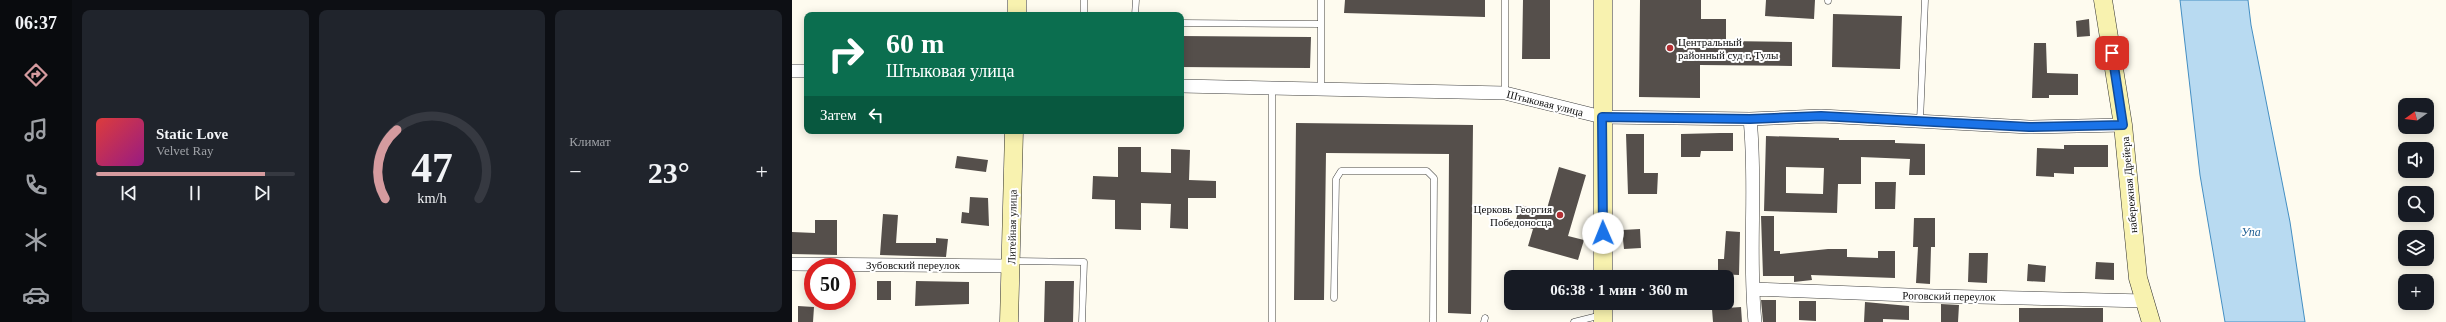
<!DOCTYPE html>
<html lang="ru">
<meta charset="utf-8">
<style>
body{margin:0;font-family:"Times New Roman",serif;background:#20242c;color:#f1f3f6;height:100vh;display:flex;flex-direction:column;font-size:15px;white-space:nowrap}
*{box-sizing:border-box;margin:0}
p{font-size:13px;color:#9ea1a6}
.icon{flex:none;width:22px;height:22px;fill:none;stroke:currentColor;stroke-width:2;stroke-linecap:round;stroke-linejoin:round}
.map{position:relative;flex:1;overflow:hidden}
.details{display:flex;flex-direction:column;gap:10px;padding:10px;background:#0d0f14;width:720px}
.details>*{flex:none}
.guide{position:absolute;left:12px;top:12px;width:380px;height:122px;border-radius:8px;box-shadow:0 2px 10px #0003;background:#0b6e4f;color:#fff;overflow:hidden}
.needle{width:26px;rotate:255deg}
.tools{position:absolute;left:1606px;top:98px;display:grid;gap:8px}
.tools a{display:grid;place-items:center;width:36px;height:36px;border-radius:8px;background:#171b24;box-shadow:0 2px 10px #0003;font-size:20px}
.speed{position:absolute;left:12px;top:258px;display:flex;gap:8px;font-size:20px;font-weight:700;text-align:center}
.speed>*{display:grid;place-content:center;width:52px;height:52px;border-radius:50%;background:#171b24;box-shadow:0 2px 10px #0003;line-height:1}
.speed .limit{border:6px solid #d22;background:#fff;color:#111}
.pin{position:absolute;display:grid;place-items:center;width:34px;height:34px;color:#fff;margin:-17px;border-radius:8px;box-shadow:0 2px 6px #0006}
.me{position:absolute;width:44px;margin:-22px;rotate:359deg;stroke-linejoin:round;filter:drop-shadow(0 0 3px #0008)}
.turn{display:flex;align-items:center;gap:14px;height:84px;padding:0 16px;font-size:18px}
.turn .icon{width:52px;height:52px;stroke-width:2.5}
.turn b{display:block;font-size:28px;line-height:34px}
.then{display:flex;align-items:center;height:38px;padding:0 16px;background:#0003;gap:8px;font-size:15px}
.big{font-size:30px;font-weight:700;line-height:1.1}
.details .card{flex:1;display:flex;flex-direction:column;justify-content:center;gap:6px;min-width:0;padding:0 14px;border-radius:8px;background:#20242c}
.details .dial{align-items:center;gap:0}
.dial svg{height:104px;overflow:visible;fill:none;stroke:#363941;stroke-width:7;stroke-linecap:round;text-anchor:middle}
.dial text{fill:#f1f3f6;stroke:none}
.song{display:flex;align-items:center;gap:12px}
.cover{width:48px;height:48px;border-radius:6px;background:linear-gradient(135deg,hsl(0 70% 55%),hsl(310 70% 35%))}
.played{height:4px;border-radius:2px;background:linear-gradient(90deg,#d59b9f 85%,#363941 85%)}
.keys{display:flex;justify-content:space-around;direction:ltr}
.heat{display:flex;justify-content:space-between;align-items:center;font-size:22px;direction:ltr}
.details .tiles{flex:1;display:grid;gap:10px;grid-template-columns:repeat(3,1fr)}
.trip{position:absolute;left:712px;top:270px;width:230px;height:40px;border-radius:8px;background:#171b24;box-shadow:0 2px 10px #0003;font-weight:700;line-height:40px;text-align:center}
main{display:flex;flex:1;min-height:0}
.menu{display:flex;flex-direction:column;width:72px;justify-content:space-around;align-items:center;background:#090b0e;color:#9ea1a6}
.menu .icon{width:28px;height:28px}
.menu .on{color:#d59b9f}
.menu b{font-size:18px;color:#f1f3f6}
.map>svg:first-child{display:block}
</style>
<main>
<nav class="menu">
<b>06:37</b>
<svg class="icon on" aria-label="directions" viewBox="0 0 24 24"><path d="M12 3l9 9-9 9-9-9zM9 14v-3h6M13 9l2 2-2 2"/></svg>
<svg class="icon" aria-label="music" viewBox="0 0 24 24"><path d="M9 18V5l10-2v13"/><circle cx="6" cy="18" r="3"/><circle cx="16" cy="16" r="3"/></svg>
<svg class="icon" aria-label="phone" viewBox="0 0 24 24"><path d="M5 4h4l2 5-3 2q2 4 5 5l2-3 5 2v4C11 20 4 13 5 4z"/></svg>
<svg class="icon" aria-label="climate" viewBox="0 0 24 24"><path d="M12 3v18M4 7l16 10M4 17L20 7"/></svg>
<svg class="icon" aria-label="car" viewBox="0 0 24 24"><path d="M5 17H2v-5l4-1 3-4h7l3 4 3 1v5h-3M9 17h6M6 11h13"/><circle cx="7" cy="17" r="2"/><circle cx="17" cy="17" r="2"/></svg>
</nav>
<section class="details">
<div class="tiles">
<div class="card">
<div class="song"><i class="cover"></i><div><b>Static Love</b><p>Velvet Ray</p></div></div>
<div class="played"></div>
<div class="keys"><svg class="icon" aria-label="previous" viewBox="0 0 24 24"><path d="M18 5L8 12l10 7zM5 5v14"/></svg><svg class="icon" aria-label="pause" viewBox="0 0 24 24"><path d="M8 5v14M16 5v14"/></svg><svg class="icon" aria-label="next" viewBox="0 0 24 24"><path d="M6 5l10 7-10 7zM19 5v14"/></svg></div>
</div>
<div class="card dial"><svg viewBox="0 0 100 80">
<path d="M14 69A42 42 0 1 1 86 69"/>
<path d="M14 69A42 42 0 0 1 23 16" stroke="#d59b9f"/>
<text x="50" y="56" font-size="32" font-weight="700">47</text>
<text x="50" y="72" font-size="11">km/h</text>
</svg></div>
<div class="card"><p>Климат</p>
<div class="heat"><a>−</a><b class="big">23°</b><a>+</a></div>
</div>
</div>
</section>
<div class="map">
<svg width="1654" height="322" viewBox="0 0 1654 322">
<rect width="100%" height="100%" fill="#fefbef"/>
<path fill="#b8daf1" stroke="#448ec2" d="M1388,0H1456L1459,25L1498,222L1513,322H1433L1408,175Z"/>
<path fill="#554f4b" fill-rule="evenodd" d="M553,0H693V17L552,13Z
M731,0H758V59H730Z
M848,0H909V19H934V41L1000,42V66L908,65V98L847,97Z
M974,0H1023L1022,19L973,16Z
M1041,14L1110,16L1108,69L1040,67Z
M1297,19L1298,36L1285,37L1284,21Z
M389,36L519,37L518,68L389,67Z
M1242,43H1254L1255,73L1286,74V95H1257V98H1240Z
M504,123L681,125L679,314L656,313L657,154L534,153L532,300H502Z
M928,133H941V151H909L908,157H889V134Z
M834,134H852V173H866L865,194H836Z
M974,136L1047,138V140H1103V143L1133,144V175H1117L1118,159L1069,157V184H1046L1045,213L972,211ZM994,167L1032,168L1031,194L994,193Z
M1272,145H1316V167H1282V174L1262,173V177L1244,176L1245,148L1272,149Z
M326,147H349V172L379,173V149L398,150L397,180L424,181V198H396V229L378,228L379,204L349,203V230L323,229V200L300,199L301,176L326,177Z
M165,156L196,160L194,172L163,168Z
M767,167L794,175L776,236L792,240L786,260L736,246L741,229L723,224L728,205L754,212Z
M1083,182H1104L1103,209H1083Z
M178,197L196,198L197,226L169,223L170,212L177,213Z
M91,214L106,215L104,243H144V238L156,239L154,257L88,255Z
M969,216H982V251H988V254L1036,249H1055V257L1086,258V251H1103V278L1019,275L1020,280L1002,282V276H971Z
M1122,218H1143V247H1139L1138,284L1124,283L1126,247H1121Z
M23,220H45V255L0,254V232L23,233Z
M848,229L849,248L832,249L830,230Z
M934,231L948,232L947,275L926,274V259H932Z
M1177,253H1196L1195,283L1176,282Z
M1304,262L1322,263V280L1303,279Z
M1236,264L1254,266L1253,282L1235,281Z
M85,281H99V300H85Z
M124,281L177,282V304L123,306Z
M253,281H282L281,322H252Z
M969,300H984V322H971Z
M1007,301H1024V321L1007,320Z
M1073,302L1117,306V320L1091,319V322H1072Z
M1149,304L1167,305L1166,322H1149Z
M6,306L22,307L21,322H6Z
M949,307L950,322H921L920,309Z
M1227,308H1311V322H1227Z"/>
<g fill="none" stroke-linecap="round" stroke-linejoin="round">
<g stroke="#404040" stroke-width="7">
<path id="lane" d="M1036,1V0
M292,15V0
M343,15L344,0
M389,23L529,24V89
M529,24V0
M480,88V322
M713,93V0
M1128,121L1133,0
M219,261L292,262L290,322
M542,298L544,179L549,171H635L642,178L641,322
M692,322L693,318
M782,322L810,315"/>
</g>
<g stroke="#404040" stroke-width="14">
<path id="street" d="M0,71H15
M389,86L713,93L810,117L958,119L1029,116L1237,127L1331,125
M958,119C965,186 956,254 963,322
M0,264L219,266
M961,289L1142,296L1353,301"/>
</g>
<g stroke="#2f2f2f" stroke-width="19">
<path id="secondary" d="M811,0V277
M1311,0L1331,125L1346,278L1359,322
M225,15V0
M811,303V322
M217,322L222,131"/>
</g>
<use href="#lane" stroke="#fff" stroke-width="6"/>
<use href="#street" stroke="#fff" stroke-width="13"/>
<use href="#secondary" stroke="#f8f2af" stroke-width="18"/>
</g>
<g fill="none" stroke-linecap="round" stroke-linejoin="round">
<g stroke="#114b97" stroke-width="10">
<path id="route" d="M811,233L810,117L958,119L1029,116L1237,127L1331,125L1320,53"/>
</g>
<use href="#route" stroke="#1a73e8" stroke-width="7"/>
</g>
<g fill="#b23034" stroke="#fff" stroke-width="1.5">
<circle cx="878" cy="48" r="4"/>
<circle cx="768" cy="215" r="4"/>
</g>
<g text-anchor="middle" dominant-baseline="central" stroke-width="4" stroke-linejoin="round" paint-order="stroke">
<g font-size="11" fill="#0d0d0d" stroke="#fff" text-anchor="start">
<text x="886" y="42">Центральный<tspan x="886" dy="13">районный суд г. Тулы</tspan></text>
<text x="760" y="209" text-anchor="end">Церковь Георгия<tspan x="760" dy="13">Победоносца</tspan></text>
</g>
<g font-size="11" fill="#0d0d0d" stroke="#fff">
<text transform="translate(753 103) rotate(14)">Штыковая улица</text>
<text transform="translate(1337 185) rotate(-95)">набережная Дрейера</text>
<text transform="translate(220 227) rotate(-89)">Литейная улица</text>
<text x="121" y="265">Зубовский переулок</text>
<text transform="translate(1157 296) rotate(1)">Роговский переулок</text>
</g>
<g font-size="12" font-style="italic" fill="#216095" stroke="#fff">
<text x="1459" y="232">Упа</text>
</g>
</g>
</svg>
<div class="tools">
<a><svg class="needle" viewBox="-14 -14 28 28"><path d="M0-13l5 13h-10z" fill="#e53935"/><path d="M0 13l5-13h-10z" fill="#9ea1a6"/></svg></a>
<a><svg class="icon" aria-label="sound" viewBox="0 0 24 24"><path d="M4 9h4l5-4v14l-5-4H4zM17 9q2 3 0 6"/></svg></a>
<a><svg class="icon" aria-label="search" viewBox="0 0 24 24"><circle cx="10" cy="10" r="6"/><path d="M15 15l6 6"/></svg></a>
<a><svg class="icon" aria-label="layers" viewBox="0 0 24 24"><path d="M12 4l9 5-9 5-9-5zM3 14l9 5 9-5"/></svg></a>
<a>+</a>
</div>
<div class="speed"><div class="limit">50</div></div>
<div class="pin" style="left:1320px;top:53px;background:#d93025"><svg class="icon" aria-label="arrive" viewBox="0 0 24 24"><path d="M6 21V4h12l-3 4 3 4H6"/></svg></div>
<svg class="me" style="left:811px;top:233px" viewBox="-20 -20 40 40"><circle r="19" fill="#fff"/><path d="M0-13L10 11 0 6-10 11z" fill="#1a73e8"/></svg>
<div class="trip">06:38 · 1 мин · 360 m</div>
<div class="guide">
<div class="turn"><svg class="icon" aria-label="right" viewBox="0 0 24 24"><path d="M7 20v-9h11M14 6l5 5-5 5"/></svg><div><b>60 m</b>Штыковая улица</div></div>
<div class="then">Затем<svg class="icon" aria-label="left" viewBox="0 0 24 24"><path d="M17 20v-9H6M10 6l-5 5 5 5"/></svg></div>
</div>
</div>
</main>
